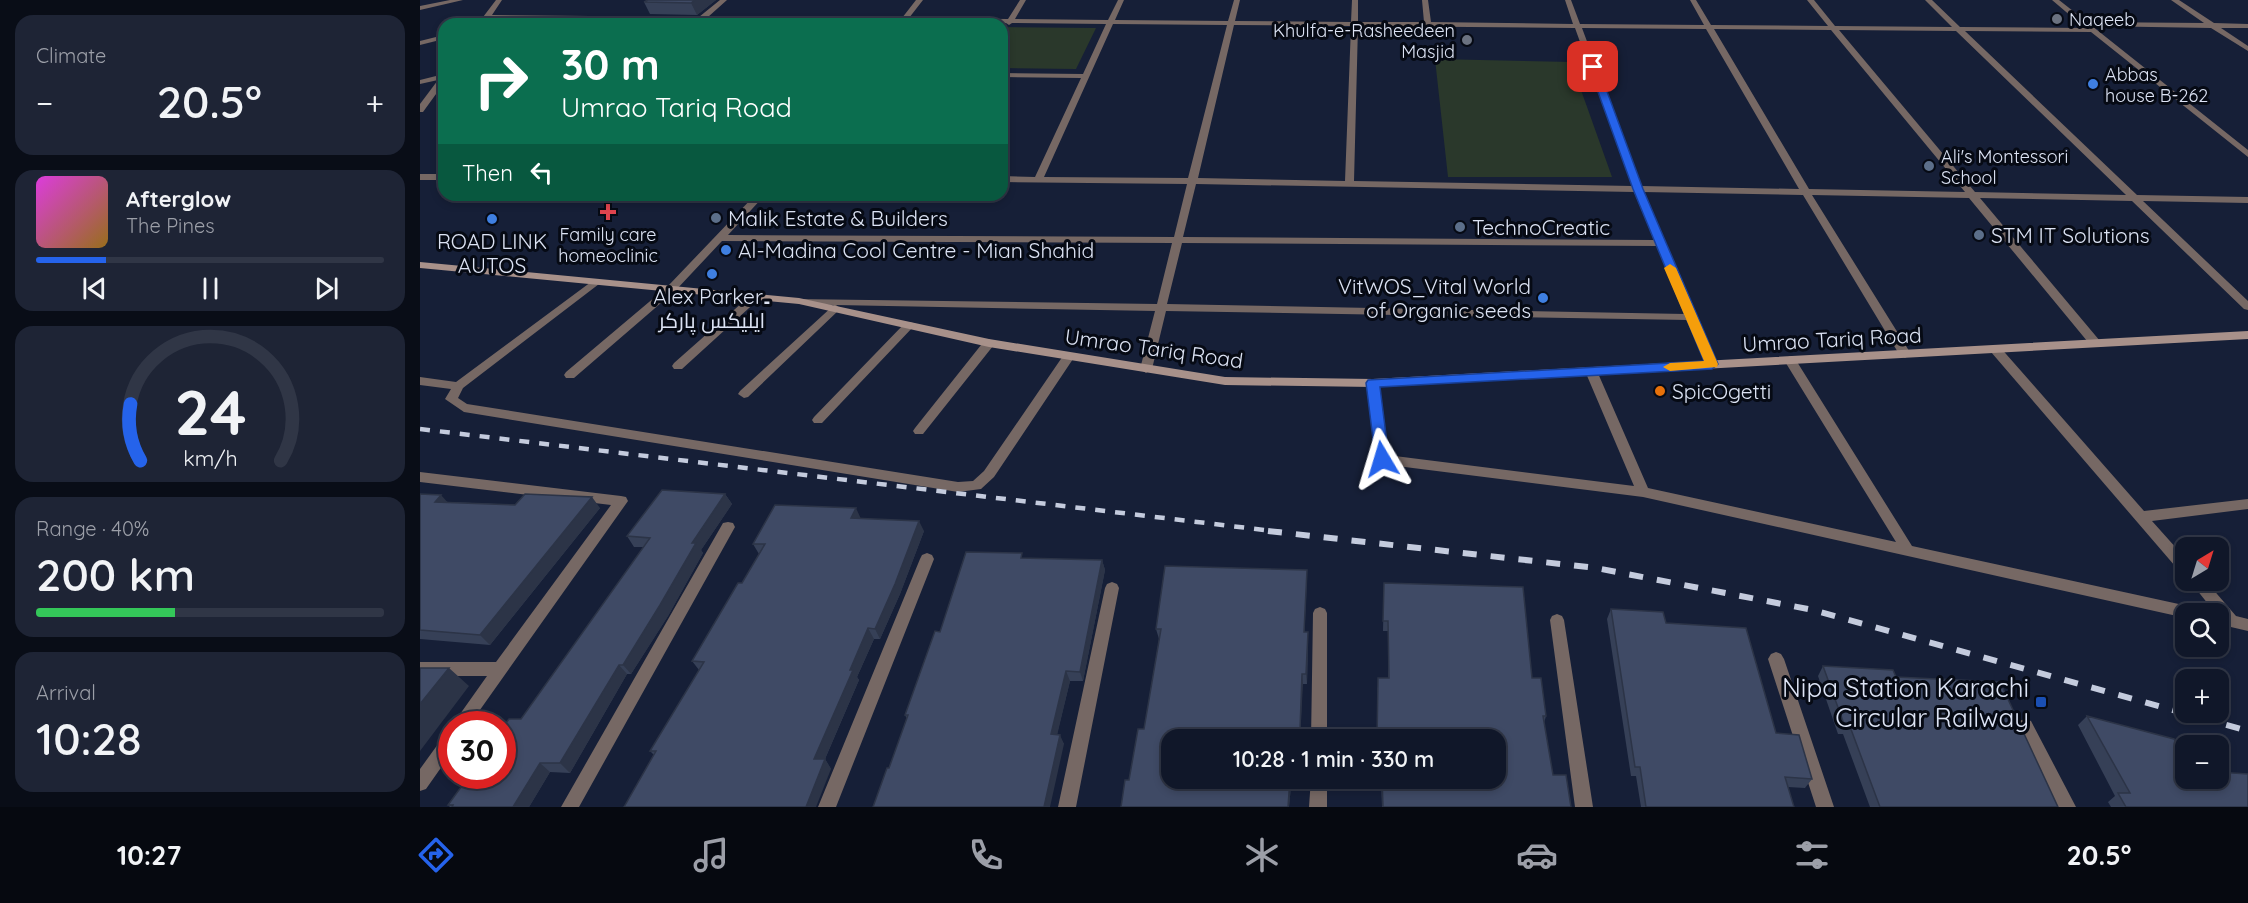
<!DOCTYPE html>
<meta charset="utf-8">
<style>
body{margin:0;font-family:Quicksand,Cairo,sans-serif;background:#1e2435;color:#f1f3f6;height:100vh;display:flex;flex-direction:column;font-size:22px;white-space:nowrap}
*{box-sizing:border-box;margin:0}
p{font-size:20px;color:#9c9fa8}
.icon{flex:none;width:33px;height:33px;fill:none;stroke:currentColor;stroke-width:2;stroke-linecap:round;stroke-linejoin:round}
.map{position:relative;flex:1;overflow:hidden}
.details{display:flex;flex-direction:column;gap:15px;padding:15px;background:#090d17;width:420px}
.details>*{flex:none}
.guide{position:absolute;left:18px;top:18px;width:570px;height:183px;border-radius:18px;box-shadow:0 3px 9px #0003,0 0 0 2px #303646;background:#0b6e4f;color:#fff;overflow:hidden}
.needle{width:39px;rotate:38deg}
.controls{position:absolute;left:1755px;top:537px;display:grid;gap:12px}
.controls a{display:grid;place-items:center;width:54px;height:54px;border-radius:12px;background:#101729;box-shadow:0 3px 9px #0003,0 0 0 2px #303646;font-size:30px}
.speed{position:absolute;left:18px;top:711px;display:flex;gap:12px;font-size:30px;font-weight:700;text-align:center}
.speed>*{display:grid;place-content:center;width:78px;height:78px;border-radius:50%;background:#101729;box-shadow:0 3px 9px #0003,0 0 0 2px #303646;line-height:1}
.speed .limit{border:9px solid #d22;background:#fff;color:#111}
.pin{position:absolute;display:grid;place-items:center;width:51px;height:51px;color:#fff;margin:-26px;border-radius:12px;box-shadow:0 3px 9px #0006}
.me{position:absolute;width:66px;margin:-33px;rotate:353deg;stroke-linejoin:round;filter:drop-shadow(0 0 4px #0008)}
.turn{display:flex;align-items:center;gap:21px;height:126px;padding:0 24px;font-size:27px}
.turn .icon{width:78px;height:78px;stroke-width:2.5}
.turn b{display:block;font-size:42px;line-height:51px}
.then{display:flex;align-items:center;height:57px;padding:0 24px;background:#0003;gap:12px;font-size:22px}
.big{font-size:45px;font-weight:600;line-height:1.1}
.details .card{flex:1;display:flex;flex-direction:column;justify-content:center;gap:9px;min-width:0;padding:0 21px;border-radius:18px;background:#1e2435}
.details .dial{align-items:center;gap:0}
.dial svg{height:156px;overflow:visible;fill:none;stroke:#303646;stroke-width:7;stroke-linecap:round;text-anchor:middle}
.dial text{fill:#f1f3f6;stroke:none}
.song{display:flex;align-items:center;gap:18px}
.cover{width:72px;height:72px;border-radius:9px;background:linear-gradient(135deg,hsl(300 70% 55%),hsl(40 70% 35%))}
.played{height:6px;border-radius:3px;background:linear-gradient(90deg,#2563eb 20%,#303646 20%)}
.keys{display:flex;justify-content:space-around;direction:ltr}
.heat{display:flex;justify-content:space-between;align-items:center;font-size:33px;direction:ltr}
.charge{height:9px;border-radius:4px;background:linear-gradient(90deg,#34c759 40%,#303646 0)}
.trip{position:absolute;left:741px;top:729px;width:345px;height:60px;border-radius:18px;background:#101729;box-shadow:0 3px 9px #0003,0 0 0 2px #303646;font-weight:600;line-height:60px;text-align:center}
.tabs{display:flex;height:96px;justify-content:space-around;align-items:center;background:#060910;color:#9c9fa8}
.tabs .icon{width:42px;height:42px}
.tabs .active{color:#2563eb}
.tabs b{font-size:27px;color:#f1f3f6}
main{display:flex;flex:1;min-height:0}
.map>svg:first-child{display:block}
</style>
<main>
<section class="details">
<div class="card"><p>Climate</p>
<div class="heat"><a>−</a><b class="big">20.5°</b><a>+</a></div>
</div>
<div class="card">
<div class="song"><i class="cover"></i><div><b>Afterglow</b><p>The Pines</p></div></div>
<div class="played"></div>
<div class="keys"><svg class="icon" aria-label="previous" viewBox="0 0 24 24"><path d="M18 5L8 12l10 7zM5 5v14"/></svg><svg class="icon" aria-label="pause" viewBox="0 0 24 24"><path d="M8 5v14M16 5v14"/></svg><svg class="icon" aria-label="next" viewBox="0 0 24 24"><path d="M6 5l10 7-10 7zM19 5v14"/></svg></div>
</div>
<div class="card dial"><svg viewBox="0 0 100 80">
<path d="M14 69A42 42 0 1 1 86 69"/>
<path d="M14 69A42 42 0 0 1 9 40" stroke="#2563eb"/>
<text x="50" y="56" font-size="32" font-weight="700">24</text>
<text x="50" y="72" font-size="11">km/h</text>
</svg></div>
<div class="card"><p>Range · 40%</p><b class="big">200 km</b><div class="charge"></div></div>
<div class="card"><p>Arrival</p><b class="big">10:28</b></div>
</section>
<div class="map">
<svg width="1828" height="807" viewBox="0 0 1828 807">
<rect width="100%" height="100%" fill="#161f37"/>
<path fill="#2a382b" d="M582,27L676,28L656,69L582,68Z
M1015,59L1151,62L1192,177H1028Z"/>
<g fill="none" stroke-linecap="round" stroke-linejoin="round">
<path fill="#766864" fill-rule="evenodd" d="M30,0H43L0,10V6Z
M76,0H82L72,15L279,17L300,0H307L288,17L482,18L496,0H503L489,18L588,19L600,0H606L595,19L688,20L698,0H704L695,20L808,21L814,0H820L815,21L931,22L932,0H938V22H1004L1002,0H1008L1011,22L1153,24L1145,0H1151L1160,24L1284,25L1270,0H1276L1291,25L1408,26L1387,0H1394L1415,26L1532,27L1505,0H1512L1540,27L1665,28L1632,0H1639L1667,22L1784,23L1751,0H1759L1794,23L1828,24V28H1801L1828,46V51L1791,28L1672,26L1828,150V157L1671,32L1545,31L1717,195L1828,197V203L1723,201L1828,301V310L1824,309L1712,201L1560,198L1680,341L1682,344L1680,347H1672L1549,198L1392,195L1491,354L1485,358L1479,354L1383,195L1223,192L1298,364L1296,367H1288L1286,364L1268,320L746,311L732,369L726,373L720,369L735,311L416,305L420,308L419,310L328,397L324,398L318,394L320,391L414,305L379,304L374,301L375,299L737,304L752,243L302,241L256,290L154,378H146L144,375L146,372L248,286L335,195H345L308,235L754,237L767,184L582,182V176L615,177L661,78L582,77V73L663,74L686,24L592,23L589,25L586,23L477,24L478,22L283,21L278,23L275,21L69,19L67,23H61L60,21ZM693,24L807,25L768,178L624,177ZM814,25L931,26L925,181L778,178ZM938,26L1155,28L1212,186L934,181ZM1162,28L1286,29L1379,189L1221,186ZM1294,29L1411,30L1545,192L1389,189ZM1419,30L1536,31L1706,195L1555,192ZM776,184L1214,192L1234,240L763,237ZM762,243L1237,246L1265,314L747,304Z
M24,35V39L0,45V41Z
M24,74V83L3,112H0V104L18,80L0,84V80Z
M0,174H24V180H0Z
M175,279L180,282L179,284L43,388L38,398L47,404L538,482L553,481L564,471L645,353L649,352L655,356L574,477L561,489L538,492L44,412L25,399L31,389L0,385V377L36,382Z
M336,293L341,296L340,298L262,369H254L252,366L254,363L332,294Z
M489,322L493,323L494,325L493,327L402,423H394L392,420L394,417L485,323Z
M569,339L575,343L573,346L503,434H495L493,431L495,428L565,340Z
M1575,345L1579,346L1724,511L1828,499V509L1732,521L1766,559V574L1761,573L1571,352L1569,349Z
M1370,356L1374,357L1492,546L1777,608L1782,610L1784,614H1766V618L1223,497L961,464L957,462L955,459L947,383L953,379L959,383L967,455L1214,486L1165,371L1171,367L1177,371L1228,488L1476,542L1364,360Z
M0,472L201,496L206,497L208,501L50,724H33L67,676H0V662H76L191,505L0,482Z
M308,522L313,523L315,527L159,807H141L303,523Z
M507,553L512,555L514,559L416,807H398L500,559L502,555Z
M1769,580H1785L1816,616L1828,619V631L1798,624V614H1796Z
M692,582L697,584L699,588L656,807H638L685,588L687,584Z
M900,607L905,609L907,613V740H891L893,613L895,609Z
M1137,614L1142,616L1144,620L1173,807H1155L1130,620L1132,616Z
M1356,652L1361,654L1364,659L1414,807H1396L1348,659L1351,654Z
M1605,719L1611,721L1656,807H1638L1597,726L1599,721Z
M32,731V752L6,789L0,791V769L26,733Z
M891,778H907V807H889Z"/>
<path fill="#a8918a" fill-rule="evenodd" d="M0,262L379,298L569,339L805,377L953,379L1828,331V339L953,387L805,385L569,347L379,304L0,268Z"/>
<path stroke="#c4cbdd" stroke-width="4.5" stroke-dasharray="10 10" stroke-linecap="butt" d="M0,429L861,532"/>
<path stroke="#c4cbdd" stroke-width="6" stroke-dasharray="14 14" stroke-linecap="butt" d="M848,531L1176,568L1393,610L1828,731"/>
</g>
<path fill="#364057" d="M296,0L277,15L230,14L224,2Z
M0,494L28,502L180,508L70,645L0,639Z
M305,494L312,504L281,550L283,553L248,616L211,674H207L150,773L130,772L109,807H30L28,805L101,719L224,547H214L207,536Z
M441,518L504,531L480,594L460,639H454L437,677L439,680L405,759L411,769L234,755L230,751L279,670L272,661L322,583L339,554L333,544Z
M604,558L682,560L685,570L663,681H650L637,734L644,744L469,768L487,719L485,715L520,632Z
M887,570L884,632L888,642L887,684H883L752,778H882L881,786H871L869,807H701L724,729L739,639L736,629Z
M964,583L1112,678L1126,716L1124,723L1133,775L1151,807H962L961,781H958V778H1076V740H957V688L968,678V631H963Z
M1191,609L1246,623L1356,733L1392,779L1385,788L1368,787L1374,807H1221L1216,776H1211L1187,619Z
M1403,666L1476,677L1638,807H1450L1423,734H1418L1398,676Z
M1667,716L1766,778L1828,807H1691L1688,802L1695,796L1658,725Z"/>
<path fill="#2c3447" d="M275,0H296L277,15L271,3Z
M305,494L312,504L281,550L283,553L248,616L211,674L203,665L272,543Z
M21,495L30,505L15,502Z
M172,497L180,508L70,645L60,635Z
M436,508L441,519L431,518Z
M499,521L504,531L480,594L460,639L455,629Z
M682,560L685,570L663,681L660,672Z
M887,570V580L884,642V632Z
M448,628L454,639L437,677L439,680L401,768L394,759L430,670Z
M888,632V642L887,684L886,674Z
M199,665L207,674L150,773L140,763Z
M29,668L49,686L0,751V704Z
M646,671L650,681L635,744L631,734Z
M882,674L883,684L880,739V730Z
M640,735L644,744L630,807H624Z
M405,759L411,769L396,807H386Z
M120,763L130,772L109,807H93Z
M870,778L871,786L869,807H868Z"/>
<path fill="#3f4a65" stroke="#2c3447" stroke-width="1.5" d="M228,0H275L271,3L224,2Z
M242,490L305,494L272,543H276L240,605L203,665H199L140,763H120L93,807H32L33,805H28L49,776H82V728L89,719H101L230,538L207,536Z
M0,494L21,495L15,502L95,505L105,494L172,497L60,635L0,630Z
M355,505L436,508L431,518L499,521L475,584L455,629L448,628L430,670H433L394,759H405L386,807H204L236,751H230L284,662L272,661L318,583H322L345,544H333Z
M546,552L602,553L601,558L682,560L660,672L646,671L631,734L640,735L624,807H453L467,768H469L488,715H485L515,631L520,632Z
M745,566L887,570L884,632H888L886,674H882L880,730H884L883,740H752V778H870L868,807H701L705,780H709L718,729H724L741,629H736Z
M964,583L1103,587L1112,678H1121L1126,716H1123L1133,775H1146L1151,807H963L962,778H1076V740H957L958,678H969L968,621H963Z
M1191,609L1243,612L1246,623L1326,628L1356,733L1379,735L1392,779L1365,777L1374,807H1226L1220,767H1215Z
M1403,666L1473,670L1476,677L1580,682L1638,807H1460L1429,724H1424Z
M0,668H29L0,704Z
M1667,716L1754,739L1766,760V778H1798V772L1828,774V807H1706L1698,793H1710Z"/>
<path fill="#2563eb" stroke="#184099" stroke-width="1.5" d="M1173,64L1178,67L1223,189L1298,364L1292,369L960,387L969,459L962,464L956,463L946,383L948,380L1284,361L1213,189L1169,67Z"/>
<path fill="#f59e0b" d="M1250,264L1256,268L1298,364L1297,367L1250,371L1243,367L1250,363L1284,361L1244,268Z"/>
<g fill="#6b7280" stroke="#060a14" stroke-width="2">
<circle cx="1637" cy="19" r="6"/>
<circle cx="1047" cy="40" r="6"/>
</g>
<g fill="#3f7fe0" stroke="#060a14" stroke-width="2">
<circle cx="1673" cy="84" r="6"/>
<circle cx="72" cy="219" r="6"/>
<circle cx="306" cy="250" r="6"/>
<circle cx="292" cy="274" r="6"/>
<circle cx="1123" cy="298" r="6"/>
</g>
<g fill="#5c6f8a" stroke="#060a14" stroke-width="2">
<circle cx="1509" cy="166" r="6"/>
<circle cx="296" cy="218" r="6"/>
<circle cx="1040" cy="227" r="6"/>
<circle cx="1559" cy="235" r="6"/>
</g>
<path fill="#e0444e" stroke="#060a14" stroke-width="2" d="M185 203h6v6h6v6h-6v6h-6v-6h-6v-6h6z"/>
<circle fill="#e8710a" stroke="#060a14" stroke-width="2" cx="1240" cy="391" r="6"/>
<rect fill="#1a4fb4" stroke="#060a14" stroke-width="2" x="1615" y="696" width="12" height="12" rx="3"/>
<g text-anchor="middle" dominant-baseline="central" stroke-width="6" stroke-linejoin="round" paint-order="stroke">
<g font-size="18" fill="#dce3f4" stroke="#060a14" text-anchor="start">
<text x="1649" y="19">Naqeeb</text>
<text x="1035" y="30" text-anchor="end">Khulfa-e-Rasheedeen<tspan x="1035" dy="21">Masjid</tspan></text>
<text x="1685" y="74">Abbas<tspan x="1685" dy="21">house B-262</tspan></text>
<text x="1521" y="156">Ali's Montessori<tspan x="1521" dy="21">School</tspan></text>
<text x="188" y="234" text-anchor="middle">Family care<tspan x="188" dy="21">homeoclinic</tspan></text>
</g>
<g font-size="21" fill="#dce3f4" stroke="#060a14" text-anchor="start">
<text x="308" y="218">Malik Estate &amp; Builders</text>
<text x="1052" y="227">TechnoCreatic</text>
<text x="1571" y="235">STM IT Solutions</text>
<text x="72" y="241" text-anchor="middle">ROAD LINK<tspan x="72" dy="24">AUTOS</tspan></text>
<text x="318" y="250">Al-Madina Cool Centre - Mian Shahid</text>
<text x="1111" y="286" text-anchor="end">VitWOS_Vital World<tspan x="1111" dy="24">of Organic seeds</tspan></text>
<text x="292" y="296" text-anchor="middle">Alex Parker۔<tspan x="292" dy="24">ایلیکس پارکر</tspan></text>
<text x="1252" y="391">SpicOgetti</text>
</g>
<g font-size="21" fill="#dce3f4" stroke="#060a14">
<text transform="translate(1412 339) rotate(-3)">Umrao Tariq Road</text>
<text transform="translate(734 348) rotate(8)">Umrao Tariq Road</text>
</g>
<g font-size="26" fill="#dce3f4" stroke="#060a14" text-anchor="end">
<text x="1609" y="687">Nipa Station Karachi<tspan x="1609" dy="30">Circular Railway</tspan></text>
</g>
</g>
</svg>
<div class="controls">
<a><svg class="needle" viewBox="-14 -14 28 28"><path d="M0-13l5 13h-10z" fill="#e53935"/><path d="M0 13l5-13h-10z" fill="#9c9fa8"/></svg></a>
<a><svg class="icon" aria-label="search" viewBox="0 0 24 24"><circle cx="10" cy="10" r="6"/><path d="M15 15l6 6"/></svg></a>
<a>+</a>
<a>−</a>
</div>
<div class="speed"><div class="limit">30</div></div>
<div class="pin" style="left:1173px;top:67px;background:#d93025"><svg class="icon" aria-label="arrive" viewBox="0 0 24 24"><path d="M6 21V4h12l-3 4 3 4H6"/></svg></div>
<svg class="me" style="left:962px;top:459px" viewBox="-20 -20 40 40"><path d="M0-17L14 15 0 8-14 15z" fill="#2563eb" stroke="#fff" stroke-width="4"/></svg>
<div class="trip">10:28 · 1 min · 330 m</div>
<div class="guide">
<div class="turn"><svg class="icon" aria-label="right" viewBox="0 0 24 24"><path d="M7 20v-9h11M14 6l5 5-5 5"/></svg><div><b>30 m</b>Umrao Tariq Road</div></div>
<div class="then">Then<svg class="icon" aria-label="left" viewBox="0 0 24 24"><path d="M17 20v-9H6M10 6l-5 5 5 5"/></svg></div>
</div>
</div>
</main>
<nav class="tabs">
<b>10:27</b>
<svg class="icon active" aria-label="directions" viewBox="0 0 24 24"><path d="M12 3l9 9-9 9-9-9zM9 14v-3h6M13 9l2 2-2 2"/></svg>
<svg class="icon" aria-label="music" viewBox="0 0 24 24"><path d="M9 18V5l10-2v13"/><circle cx="6" cy="18" r="3"/><circle cx="16" cy="16" r="3"/></svg>
<svg class="icon" aria-label="phone" viewBox="0 0 24 24"><path d="M5 4h4l2 5-3 2q2 4 5 5l2-3 5 2v4C11 20 4 13 5 4z"/></svg>
<svg class="icon" aria-label="climate" viewBox="0 0 24 24"><path d="M12 3v18M4 7l16 10M4 17L20 7"/></svg>
<svg class="icon" aria-label="car" viewBox="0 0 24 24"><path d="M5 17H2v-5l4-1 3-4h7l3 4 3 1v5h-3M9 17h6M6 11h13"/><circle cx="7" cy="17" r="2"/><circle cx="17" cy="17" r="2"/></svg>
<svg class="icon" aria-label="filters" viewBox="0 0 24 24"><path d="M4 7h16M4 17h16"/><circle cx="9" cy="7" r="2"/><circle cx="15" cy="17" r="2"/></svg>
<b>20.5°</b>
</nav>
